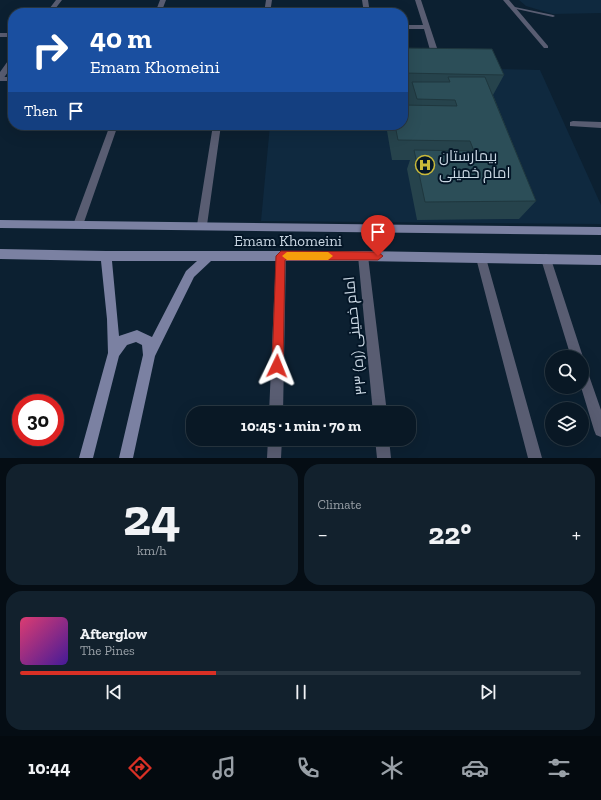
<!DOCTYPE html>
<meta charset="utf-8">
<style>
body{margin:0;font-family:"Zilla Slab",Cairo,serif;background:#12212d;color:#f1f3f6;height:100vh;display:flex;flex-direction:column;font-size:15px;white-space:nowrap}
*{box-sizing:border-box;margin:0}
p{font-size:13px;color:#99a0a7}
.icon{flex:none;width:22px;height:22px;fill:none;stroke:currentColor;stroke-width:2;stroke-linecap:round;stroke-linejoin:round}
.map{position:relative;height:458px;overflow:hidden}
.panel{display:flex;flex-direction:column;gap:6px;padding:6px;background:#050d14;flex:1}
.panel>*{flex:none}
.banner{position:absolute;left:8px;top:8px;width:400px;height:122px;border-radius:16px;box-shadow:0 4px 16px #0002,0 0 0 1px #293742;background:#1a4fa0;color:#fff;overflow:hidden}
.tools{position:absolute;left:545px;top:350px;display:grid;gap:8px}
.tools a{display:grid;place-items:center;width:44px;height:44px;border-radius:50%;background:#091825;box-shadow:0 4px 16px #0002,0 0 0 1px #293742;font-size:20px}
.speed{position:absolute;left:12px;top:394px;display:flex;gap:8px;font-size:20px;font-weight:700;text-align:center}
.speed>*{display:grid;place-content:center;width:52px;height:52px;border-radius:50%;background:#091825;box-shadow:0 4px 16px #0002,0 0 0 1px #293742;line-height:1}
.speed .limit{border:6px solid #d22;background:#fff;color:#111}
.pin{position:absolute;display:grid;place-items:center;width:34px;height:34px;color:#fff;margin:-41px -17px;border-radius:50% 50% 50% 0;rotate:-45deg;box-shadow:0 0 4px #0007}
.pin .icon{rotate:45deg}
.me{position:absolute;width:44px;margin:-22px;rotate:2deg;stroke-linejoin:round;filter:drop-shadow(0 0 3px #0008)}
.turn{display:flex;align-items:center;gap:14px;height:84px;padding:0 16px;font-size:18px}
.turn .icon{width:52px;height:52px;stroke-width:2.5}
.turn b{display:block;font-size:28px;line-height:34px}
.then{display:flex;align-items:center;height:38px;padding:0 16px;background:#0003;gap:8px;font-size:15px}
.big{font-size:30px;font-weight:700;line-height:1.1}
.panel .widget{flex:1;display:flex;flex-direction:column;justify-content:center;gap:6px;min-width:0;padding:0 14px;border-radius:16px;background:#12212d}
.panel .dial{align-items:center;gap:0}
.dial b{font-size:52px;line-height:1}
.song{display:flex;align-items:center;gap:12px}
.cover{width:48px;height:48px;border-radius:6px;background:linear-gradient(135deg,hsl(340 70% 55%),hsl(260 70% 35%))}
.played{height:4px;border-radius:2px;background:linear-gradient(90deg,#d93025 35%,#293742 35%)}
.keys{display:flex;justify-content:space-around;direction:ltr}
.heat{display:flex;justify-content:space-between;align-items:center;font-size:22px;direction:ltr}
.panel .tiles{flex:1;display:grid;gap:6px;grid-template-columns:1fr 1fr}
.widget:last-child{grid-column:span 2}
.trip{position:absolute;left:186px;top:406px;width:230px;height:40px;border-radius:16px;background:#091825;box-shadow:0 4px 16px #0002,0 0 0 1px #293742;font-weight:700;line-height:40px;text-align:center}
.tab-bar{display:flex;height:64px;justify-content:space-around;align-items:center;background:#040a0f;color:#99a0a7}
.tab-bar .icon{width:28px;height:28px}
.tab-bar .current{color:#d93025}
.tab-bar b{font-size:18px;color:#f1f3f6}
.map>svg:first-child{display:block}
</style>
<div class="map">
<svg width="601" height="458" viewBox="0 0 601 458">
<rect width="100%" height="100%" fill="#0c2031"/>
<path fill="#0f293f" d="M519,0H601V13L553,14L526,6Z
M403,67L540,70L601,205V224L261,221L270,125H403Z"/>
<g fill="none" stroke-linecap="round" stroke-linejoin="round">
<path fill="#595d72" fill-rule="evenodd" d="M510,6L553,15L555,16L553,17L512,8L510,7Z
M0,77H13V81H0Z"/>
<path fill="#595d72" fill-rule="evenodd" d="M160,0H166L161,13H155Z
M266,0H272L270,13H264Z
M362,0H368L370,13H364Z
M415,0H421L440,57L438,58L432,57L424,29H403V25H423Z
M503,0H509L548,46V48H544Z
M0,33H13V37H0Z
M573,121L601,122V128L570,126V122Z
M110,125H118L83,225L82,228H74L73,225Z
M213,125H221L207,225L206,228H198L197,225Z
M281,251L285,253L286,256L283,413H269L276,256L277,253Z
M363,251L367,253L368,256L387,413H373L358,256L359,253Z
M481,253L485,255L486,258L542,458H528L476,258L477,255Z
M546,254L550,256L551,259L583,357L582,360V357H571L541,259L542,256Z
M582,365L586,367L601,410V437L596,435L594,430L581,387Z
M268,439H282L281,458H267Z
M375,439H389L391,458H377Z"/>
<path fill="#595d72" fill-rule="evenodd" d="M56,0H62L52,13H46Z
M10,58H13V65L3,79H0V72Z"/>
<path fill="#7b81a2" fill-rule="evenodd" d="M0,220L601,227V235L0,228Z
M0,249L106,251H363L601,255V265L363,261H211L194,277L155,356L133,458H119L143,355L142,345L136,342L127,345L119,356L93,458H79L108,353L107,319L101,261L0,259ZM112,261H197L186,271L152,337L137,330L119,336Z"/>
</g>
<path fill="#26434c" d="M403,48L504,75L493,95L536,201L519,219L417,220L407,169L410,160H392L386,125H403L407,105L406,103L409,94H403Z"/>
<path fill="#2c4e58" stroke="#1f373e" d="M403,48L492,49L504,75L403,73Z
M448,77H485L536,201L425,202L414,150L474,151L470,141L398,140L395,125H403V105L457,106L455,100L417,99L412,82H450Z"/>
<path fill="#d93025" stroke="#8d1f18" d="M281,251L378,252L383,256L378,260H285L283,366L281,370L277,371L273,370L272,366L276,256Z"/>
<path fill="#f59e0b" d="M287,252H328L333,256L328,260H287L282,256Z"/>
<defs>
<g id="hospital-ring" transform="scale(1)"><circle r="9.5" fill="#041627" stroke="#caba3a" stroke-width="1.5"/><path d="M-5-5h3v3.5h4V-5h3V5h-3V1.5h-4V5h-3Z" fill="#caba3a"/></g>
</defs>
<g fill-rule="evenodd">
<use href="#hospital-ring" x="425" y="165"/>
</g>
<g text-anchor="middle" dominant-baseline="central" stroke-width="4" stroke-linejoin="round" paint-order="stroke">
<g font-size="15" fill="#cbd8e4" stroke="#041627" text-anchor="start">
<text x="439" y="156">بیمارستان<tspan x="439" dy="17">امام خمینی</tspan></text>
</g>
<g font-size="15" fill="#cbd8e4" stroke="#041627">
<text x="288" y="241">Emam Khomeini</text>
<text transform="translate(355 336) rotate(-96)">امام خمینی (ره) ۳۳</text>
</g>
</g>
</svg>
<div class="tools">
<a><svg class="icon" aria-label="search" viewBox="0 0 24 24"><circle cx="10" cy="10" r="6"/><path d="M15 15l6 6"/></svg></a>
<a><svg class="icon" aria-label="layers" viewBox="0 0 24 24"><path d="M12 4l9 5-9 5-9-5zM3 14l9 5 9-5"/></svg></a>
</div>
<div class="speed"><div class="limit">30</div></div>
<div class="pin" style="left:378px;top:256px;background:#d93025"><svg class="icon" aria-label="arrive" viewBox="0 0 24 24"><path d="M6 21V4h12l-3 4 3 4H6"/></svg></div>
<svg class="me" style="left:277px;top:366px" viewBox="-20 -20 40 40"><path d="M0-17L14 15 0 8-14 15z" fill="#d93025" stroke="#fff" stroke-width="4"/></svg>
<div class="trip">10:45 · 1 min · 70 m</div>
<div class="banner">
<div class="turn"><svg class="icon" aria-label="right" viewBox="0 0 24 24"><path d="M7 20v-9h11M14 6l5 5-5 5"/></svg><div><b>40 m</b>Emam Khomeini</div></div>
<div class="then">Then<svg class="icon" aria-label="arrive" viewBox="0 0 24 24"><path d="M6 21V4h12l-3 4 3 4H6"/></svg></div>
</div>
</div>
<section class="panel">
<div class="tiles">
<div class="widget dial"><b>24</b><p>km/h</p></div>
<div class="widget"><p>Climate</p>
<div class="heat"><a>−</a><b class="big">22°</b><a>+</a></div>
</div>
<div class="widget">
<div class="song"><i class="cover"></i><div><b>Afterglow</b><p>The Pines</p></div></div>
<div class="played"></div>
<div class="keys"><svg class="icon" aria-label="previous" viewBox="0 0 24 24"><path d="M18 5L8 12l10 7zM5 5v14"/></svg><svg class="icon" aria-label="pause" viewBox="0 0 24 24"><path d="M8 5v14M16 5v14"/></svg><svg class="icon" aria-label="next" viewBox="0 0 24 24"><path d="M6 5l10 7-10 7zM19 5v14"/></svg></div>
</div>
</div>
</section>
<nav class="tab-bar">
<b>10:44</b>
<svg class="icon current" aria-label="directions" viewBox="0 0 24 24"><path d="M12 3l9 9-9 9-9-9zM9 14v-3h6M13 9l2 2-2 2"/></svg>
<svg class="icon" aria-label="music" viewBox="0 0 24 24"><path d="M9 18V5l10-2v13"/><circle cx="6" cy="18" r="3"/><circle cx="16" cy="16" r="3"/></svg>
<svg class="icon" aria-label="phone" viewBox="0 0 24 24"><path d="M5 4h4l2 5-3 2q2 4 5 5l2-3 5 2v4C11 20 4 13 5 4z"/></svg>
<svg class="icon" aria-label="climate" viewBox="0 0 24 24"><path d="M12 3v18M4 7l16 10M4 17L20 7"/></svg>
<svg class="icon" aria-label="car" viewBox="0 0 24 24"><path d="M5 17H2v-5l4-1 3-4h7l3 4 3 1v5h-3M9 17h6M6 11h13"/><circle cx="7" cy="17" r="2"/><circle cx="17" cy="17" r="2"/></svg>
<svg class="icon" aria-label="filters" viewBox="0 0 24 24"><path d="M4 7h16M4 17h16"/><circle cx="9" cy="7" r="2"/><circle cx="15" cy="17" r="2"/></svg>
</nav>
